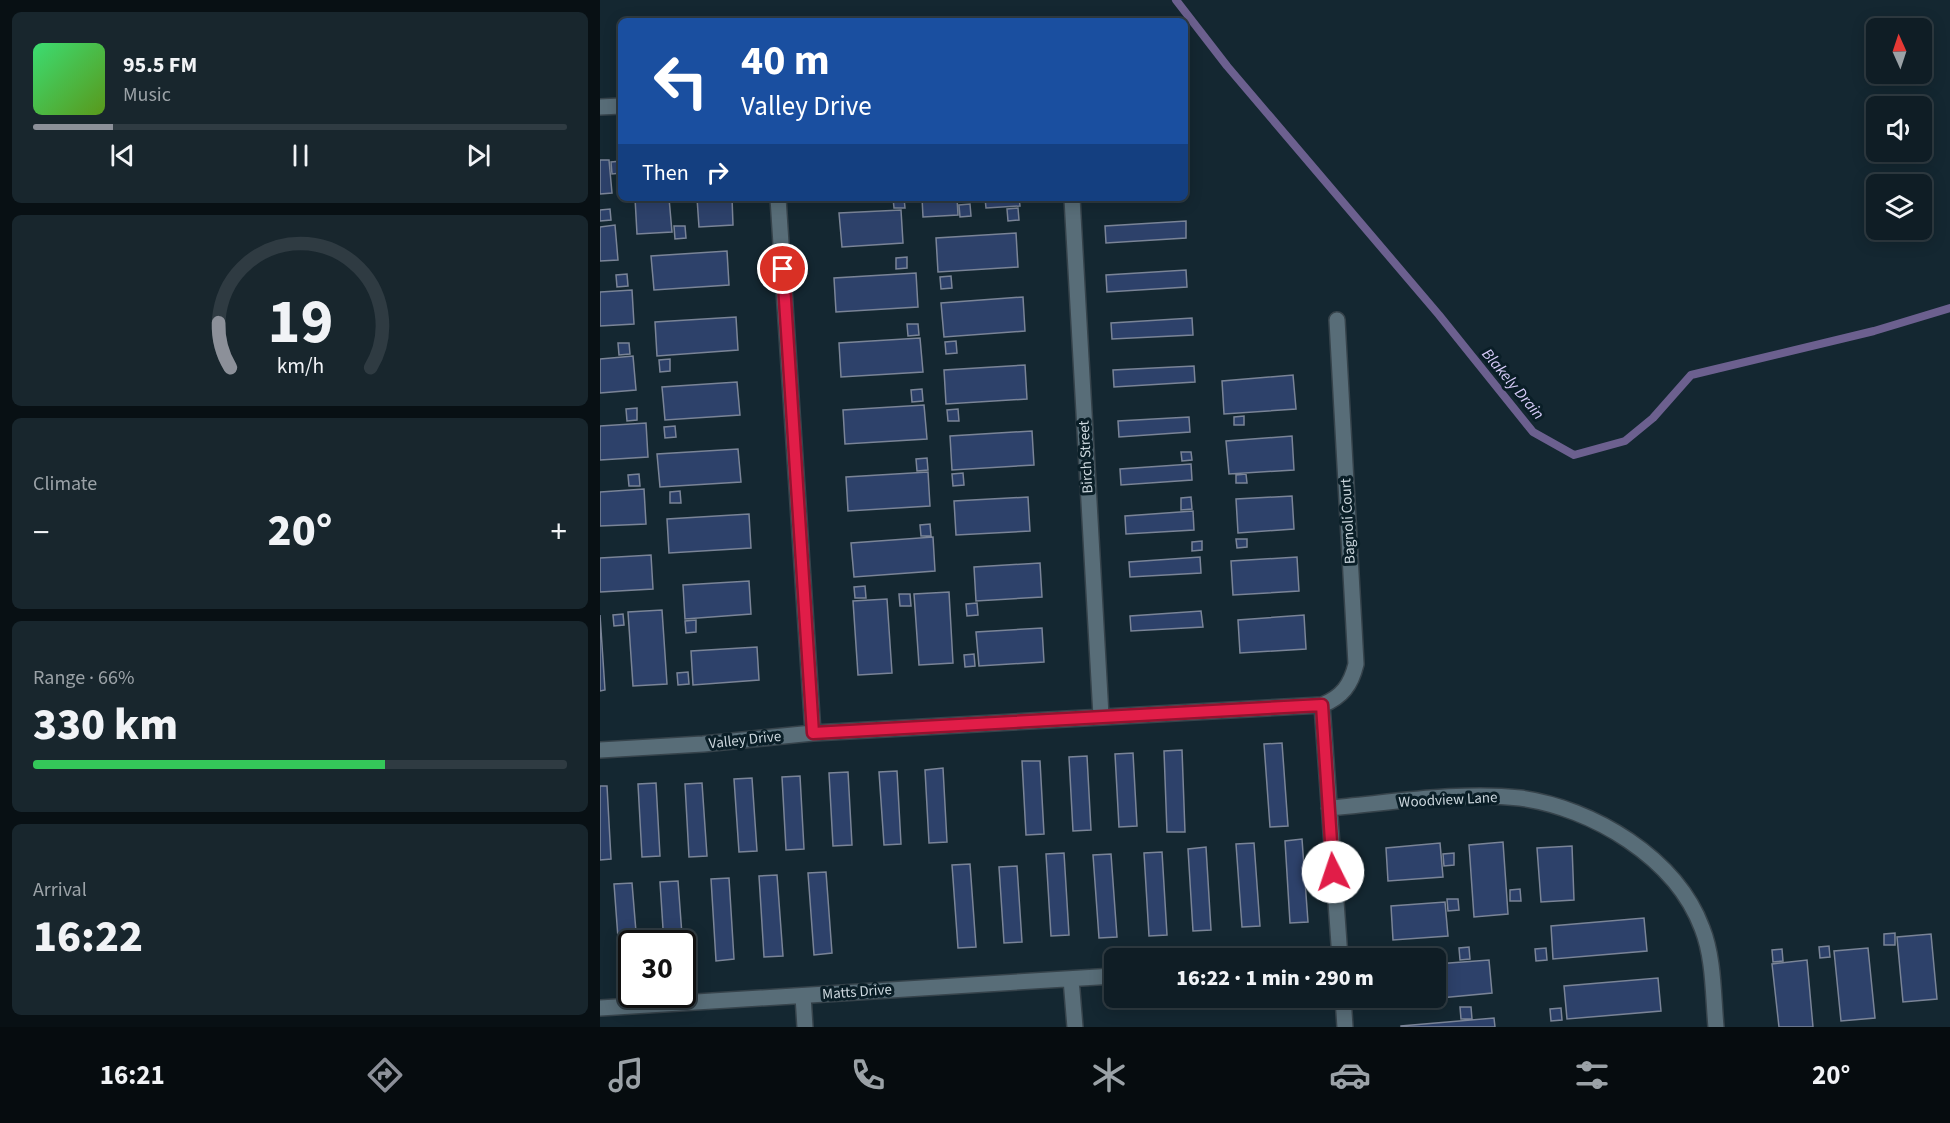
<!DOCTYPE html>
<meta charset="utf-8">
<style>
body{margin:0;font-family:"Source Sans 3",sans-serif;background:#18262d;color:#f1f3f6;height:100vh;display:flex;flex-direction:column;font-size:22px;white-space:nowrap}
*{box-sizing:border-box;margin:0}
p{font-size:20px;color:#9ba2a7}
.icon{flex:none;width:33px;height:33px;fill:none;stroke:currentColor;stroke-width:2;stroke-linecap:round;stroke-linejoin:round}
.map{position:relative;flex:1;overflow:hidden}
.details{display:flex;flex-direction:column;gap:12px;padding:12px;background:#081014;width:600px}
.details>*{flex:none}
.top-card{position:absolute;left:18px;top:18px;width:570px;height:183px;border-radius:9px;box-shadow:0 3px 15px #0003,0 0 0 2px #2f3b42;background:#1a4fa0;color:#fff;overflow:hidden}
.needle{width:39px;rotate:357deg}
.controls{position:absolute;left:1266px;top:18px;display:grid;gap:12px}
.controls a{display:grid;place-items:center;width:66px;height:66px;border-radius:9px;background:#0f1d25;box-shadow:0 3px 15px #0003,0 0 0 2px #2f3b42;font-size:30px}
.speed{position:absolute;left:18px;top:930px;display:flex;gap:12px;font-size:30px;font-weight:700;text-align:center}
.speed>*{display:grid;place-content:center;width:78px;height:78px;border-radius:50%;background:#0f1d25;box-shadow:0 3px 15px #0003,0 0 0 2px #2f3b42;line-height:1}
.speed .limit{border:3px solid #111;border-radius:9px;background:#fff;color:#111}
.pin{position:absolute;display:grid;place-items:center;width:51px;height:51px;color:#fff;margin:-26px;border:3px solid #fff;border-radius:50%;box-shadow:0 2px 6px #0007}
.me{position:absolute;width:66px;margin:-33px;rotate:356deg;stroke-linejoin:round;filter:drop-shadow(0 0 4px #0008)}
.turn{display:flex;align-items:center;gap:21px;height:126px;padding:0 24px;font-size:27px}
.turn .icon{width:78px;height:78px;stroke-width:2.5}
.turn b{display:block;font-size:42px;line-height:51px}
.then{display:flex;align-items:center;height:57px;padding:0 24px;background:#0003;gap:12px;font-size:22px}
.big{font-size:45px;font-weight:800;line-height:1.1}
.details .tile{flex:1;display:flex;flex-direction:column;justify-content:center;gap:9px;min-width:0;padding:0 21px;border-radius:9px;background:#18262d}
.details .dial{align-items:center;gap:0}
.dial svg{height:156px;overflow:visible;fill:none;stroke:#2f3b42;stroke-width:7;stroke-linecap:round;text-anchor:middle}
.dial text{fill:#f1f3f6;stroke:none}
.song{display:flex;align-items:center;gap:18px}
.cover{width:72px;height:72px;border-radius:9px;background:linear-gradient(135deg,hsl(140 70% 55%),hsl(90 70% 35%))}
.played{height:6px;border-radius:3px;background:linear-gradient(90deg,#8c9099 15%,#2f3b42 15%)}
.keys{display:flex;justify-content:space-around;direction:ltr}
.heat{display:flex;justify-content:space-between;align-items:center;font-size:33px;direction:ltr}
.charge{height:9px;border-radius:4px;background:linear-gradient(90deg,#34c759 66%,#2f3b42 0)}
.trip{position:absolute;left:504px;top:948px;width:342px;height:60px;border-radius:9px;background:#0f1d25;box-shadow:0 3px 15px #0003,0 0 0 2px #2f3b42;font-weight:800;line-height:60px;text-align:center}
.tab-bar{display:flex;height:96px;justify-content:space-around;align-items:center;background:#060c0f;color:#9ba2a7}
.tab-bar .icon{width:42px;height:42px}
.tab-bar .selected{color:#8c9099}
.tab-bar b{font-size:27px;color:#f1f3f6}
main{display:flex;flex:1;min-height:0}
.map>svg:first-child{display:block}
</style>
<main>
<section class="details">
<div class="tile">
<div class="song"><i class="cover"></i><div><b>95.5 FM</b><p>Music</p></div></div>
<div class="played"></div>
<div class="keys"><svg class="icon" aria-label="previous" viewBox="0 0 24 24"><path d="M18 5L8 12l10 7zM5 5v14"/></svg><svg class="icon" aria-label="pause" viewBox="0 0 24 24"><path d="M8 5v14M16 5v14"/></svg><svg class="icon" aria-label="next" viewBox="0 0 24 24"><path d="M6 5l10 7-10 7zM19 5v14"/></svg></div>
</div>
<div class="tile dial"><svg viewBox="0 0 100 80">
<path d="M14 69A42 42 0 1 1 86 69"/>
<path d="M14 69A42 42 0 0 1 8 46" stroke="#8c9099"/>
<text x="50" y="56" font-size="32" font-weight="700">19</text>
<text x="50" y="72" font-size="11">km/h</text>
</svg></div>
<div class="tile"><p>Climate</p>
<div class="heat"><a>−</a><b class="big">20°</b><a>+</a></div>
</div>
<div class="tile"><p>Range · 66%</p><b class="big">330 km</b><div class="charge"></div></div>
<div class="tile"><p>Arrival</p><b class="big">16:22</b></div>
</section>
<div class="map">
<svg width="1350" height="1027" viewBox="0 0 1350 1027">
<rect width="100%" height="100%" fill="#142731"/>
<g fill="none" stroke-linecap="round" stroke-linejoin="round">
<path stroke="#6c608f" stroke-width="8" d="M576,0L627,66L839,315L933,432L974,455L1025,441L1053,418L1091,375L1274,331L1350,308"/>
</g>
<path fill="#2d416a" stroke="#7a8497" stroke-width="1.5" d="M0,160H9L12,193L0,194Z
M21,161V173L12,174L11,162Z
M35,198H69L72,232L37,234Z
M97,198H132L133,225L99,227Z
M293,198H304L305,208H294Z
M322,198H357L358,215L323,217Z
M385,198H419L420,206L386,208Z
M370,204L371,216L360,217L359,205Z
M418,208L419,220L408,221L407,209Z
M10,209L11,220L0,221V210Z
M301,210L303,243L242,247L239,213Z
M586,221V238L506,243L505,226Z
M15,225L18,260L0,261V227Z
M74,226H85L86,238L75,239Z
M416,233L418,267L338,272L336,238Z
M127,251L129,285L54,290L51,256Z
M307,257V268L296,269V258Z
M586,270L587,287L507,292L506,275Z
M316,273L318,307L236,312L234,278Z
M27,274L28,286L17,287L16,275Z
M351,276L352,288L341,289L340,277Z
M32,290L34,324L0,326V292Z
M423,297L425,331L344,337L341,303Z
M136,317L138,350L57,356L55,322Z
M592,318L593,335L512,339L511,323Z
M307,324H318L319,335L308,336Z
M320,338L323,372L241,377L239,343Z
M356,341L357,353L346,354L345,342Z
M18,343H29L30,354L19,355Z
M33,356L36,390L0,393V359Z
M70,359V371L60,372L59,360Z
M425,365L427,399L346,404L344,370Z
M594,366L595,382L514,387L513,370Z
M693,375L696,409L624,414L622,381Z
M137,382L140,415L65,420L62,387Z
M322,389L323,401L312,402L311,390Z
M324,405L327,439L245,444L243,410Z
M37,408V420L27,421L26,409Z
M358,409L359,421H348L347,410Z
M644,416V425H634V417Z
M589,417L590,432L519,437L518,421Z
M46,423L48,457L0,460V426Z
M75,426L76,437L65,438L64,427Z
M432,431L434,465L352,470L350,436Z
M692,436L694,470L629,474L626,441Z
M138,449L141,482L60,487L57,454Z
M581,452H591L592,460L582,461Z
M327,458L328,470L317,471L316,459Z
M591,464L592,480L521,485L520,469Z
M328,472L330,506L248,511L246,477Z
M363,473L364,485L353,486L352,474Z
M39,474L40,486H29L28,475Z
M646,474L647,483H636V475Z
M44,489L46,524L0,526V492Z
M80,491L81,503H70V492Z
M692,496L694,529L638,533L636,499Z
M428,497L430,531L356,535L354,501Z
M591,497L592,509L581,510V498Z
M593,511L594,530L526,534L525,516Z
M149,514L151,548L69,553L67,519Z
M330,524L331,536H321L320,525Z
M333,537L335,571L254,577L251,543Z
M636,539H647V547L637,548Z
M602,541V550L592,551V542Z
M51,555L53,589L0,592V558Z
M600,557L601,573L530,577L529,562Z
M697,557L699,591L633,595L631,561Z
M440,563L442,597L376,601L374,567Z
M149,581L151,614L85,619L83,585Z
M265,586L266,598H255L254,587Z
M349,592L353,663L319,665L314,594Z
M299,594H310L311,606H300Z
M287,599L292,673L258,675L253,601Z
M377,603L378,615L367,616L366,604Z
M62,610L67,684L33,686L28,612Z
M601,611L603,627L531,631L530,616Z
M23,614L24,625L14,626L13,615Z
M0,615L5,690L0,691Z
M704,615L706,649L640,653L638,620Z
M96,620V632L86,633L85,621Z
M442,628L444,662L379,666L376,632Z
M157,647L159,680L93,685L91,651Z
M374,654L375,666L365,667L364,655Z
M88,672L89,684L78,685L77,673Z
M682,743L688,826L670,827L664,744Z
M582,750L585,832H567L564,751Z
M533,753L537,826L519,827L515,754Z
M487,756L491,830L473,831L469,757Z
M422,761H440L444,834L426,835Z
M343,768L347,842L329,843L325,770Z
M297,771L301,844L284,845L279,772Z
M248,772L252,845L233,846L229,773Z
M200,776L204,849L186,850L182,777Z
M152,778L157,851L139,852L134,779Z
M56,783L60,856L42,857L38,784Z
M102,783L107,856L89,857L85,784Z
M0,786H7L11,859L0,860Z
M702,839L708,922L690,923L685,841Z
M903,842L908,914L874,917L869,845Z
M654,843L660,926L642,927L636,844Z
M840,843L843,877L788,881L786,848Z
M972,846L974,900L941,902L937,848Z
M606,847L611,930L593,931L588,849Z
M562,852L567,935L549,936L544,853Z
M464,853L469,935L451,936L446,854Z
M854,853V865L844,866L843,854Z
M511,854L517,937L499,938L493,855Z
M370,864L376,947L358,948L352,865Z
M417,866L422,942L404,943L399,867Z
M226,872L232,953L214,955L208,873Z
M177,875L183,956L164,957L159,876Z
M129,878L134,959L116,961L111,879Z
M78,881L84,962H82V944H64L60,882Z
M32,883L37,944H32V964L20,965L14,884Z
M920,889L921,901H910V890Z
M847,899H858L859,910L848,911Z
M845,902L848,936L793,940L791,906Z
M1044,918L1047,951L953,959L951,926Z
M1295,933V945H1284V934Z
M1331,934L1337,999L1303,1002L1297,937Z
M1229,946L1230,957L1220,958L1219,947Z
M869,947L870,959L860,960L859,948Z
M946,948L947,960L936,961L935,949Z
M1268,948L1275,1018L1241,1021L1234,951Z
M1182,949L1183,961L1173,962L1172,950Z
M889,960L892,993L798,1002V998H836V964Z
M1207,960L1213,1027H1179L1172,964Z
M1058,978L1061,1011L967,1019L964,986Z
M860,1007H871L872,1019H861Z
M961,1008L962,1020L951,1021L950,1009Z
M894,1018L895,1027H801V1026Z"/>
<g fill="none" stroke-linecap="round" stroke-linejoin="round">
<g stroke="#36434b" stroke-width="18">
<path id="street" d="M0,107L21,106
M178,198L213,733
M472,198L501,716
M722,705L740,958
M0,750L103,744L213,733L722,705C742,697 751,685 756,664L737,320
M729,808C788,803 862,791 920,798C993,808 1076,858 1102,928C1114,958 1113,995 1116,1027
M471,979L475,1027
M203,996L205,1027
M743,998L745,1027
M0,1008L514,976"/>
</g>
<use href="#street" stroke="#586d78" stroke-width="15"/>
</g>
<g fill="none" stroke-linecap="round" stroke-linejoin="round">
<g stroke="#92132f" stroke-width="15">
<path id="route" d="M183,269L213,733L722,705L733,872"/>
</g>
<use href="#route" stroke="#e11d48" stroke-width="10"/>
</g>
<g text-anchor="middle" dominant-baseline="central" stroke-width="6" stroke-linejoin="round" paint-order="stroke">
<g font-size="15" fill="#cbd6dd" stroke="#0a1e27">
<text transform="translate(486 457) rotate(-93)">Birch Street</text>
<text transform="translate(748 521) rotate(-93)">Bagnoli Court</text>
<text transform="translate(145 740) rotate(-6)">Valley Drive</text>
<text transform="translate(848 800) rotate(-3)">Woodview Lane</text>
<text transform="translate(257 992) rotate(-4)">Matts Drive</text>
</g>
<g font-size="16" font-style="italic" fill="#d8cdfa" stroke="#0a1e27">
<text transform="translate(913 384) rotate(50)">Blakely Drain</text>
</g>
</g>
</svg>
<div class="controls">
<a><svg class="needle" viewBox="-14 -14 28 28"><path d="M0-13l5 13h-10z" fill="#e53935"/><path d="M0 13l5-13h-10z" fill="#9ba2a7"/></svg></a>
<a><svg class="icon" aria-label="sound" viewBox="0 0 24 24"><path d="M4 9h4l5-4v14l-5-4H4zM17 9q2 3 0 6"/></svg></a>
<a><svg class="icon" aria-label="layers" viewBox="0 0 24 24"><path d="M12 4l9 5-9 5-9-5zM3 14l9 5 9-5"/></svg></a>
</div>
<div class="speed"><div class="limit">30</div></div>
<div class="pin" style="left:183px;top:269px;background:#d93025"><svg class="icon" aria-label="arrive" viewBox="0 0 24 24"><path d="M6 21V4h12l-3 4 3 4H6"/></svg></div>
<svg class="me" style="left:733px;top:872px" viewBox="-20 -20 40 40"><circle r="19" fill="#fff"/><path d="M0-13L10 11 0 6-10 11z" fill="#e11d48"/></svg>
<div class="trip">16:22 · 1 min · 290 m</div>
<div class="top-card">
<div class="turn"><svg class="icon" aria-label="left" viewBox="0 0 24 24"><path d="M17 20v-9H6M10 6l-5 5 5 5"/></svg><div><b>40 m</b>Valley Drive</div></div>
<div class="then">Then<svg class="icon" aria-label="right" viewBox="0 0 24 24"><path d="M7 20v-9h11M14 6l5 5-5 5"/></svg></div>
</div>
</div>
</main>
<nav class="tab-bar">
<b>16:21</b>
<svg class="icon selected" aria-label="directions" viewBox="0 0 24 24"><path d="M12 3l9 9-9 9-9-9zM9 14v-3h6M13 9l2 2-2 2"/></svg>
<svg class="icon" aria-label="music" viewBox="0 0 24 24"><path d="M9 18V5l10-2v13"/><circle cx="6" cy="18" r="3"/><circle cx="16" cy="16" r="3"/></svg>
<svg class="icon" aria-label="phone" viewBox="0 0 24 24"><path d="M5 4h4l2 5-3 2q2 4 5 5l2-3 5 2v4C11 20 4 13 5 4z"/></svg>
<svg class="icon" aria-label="climate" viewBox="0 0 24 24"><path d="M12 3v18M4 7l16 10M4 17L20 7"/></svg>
<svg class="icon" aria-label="car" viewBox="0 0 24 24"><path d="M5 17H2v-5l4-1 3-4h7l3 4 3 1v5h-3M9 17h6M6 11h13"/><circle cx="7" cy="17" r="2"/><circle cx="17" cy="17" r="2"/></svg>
<svg class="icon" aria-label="filters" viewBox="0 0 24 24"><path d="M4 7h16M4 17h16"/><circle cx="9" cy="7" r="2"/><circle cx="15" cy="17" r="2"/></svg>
<b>20°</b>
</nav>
